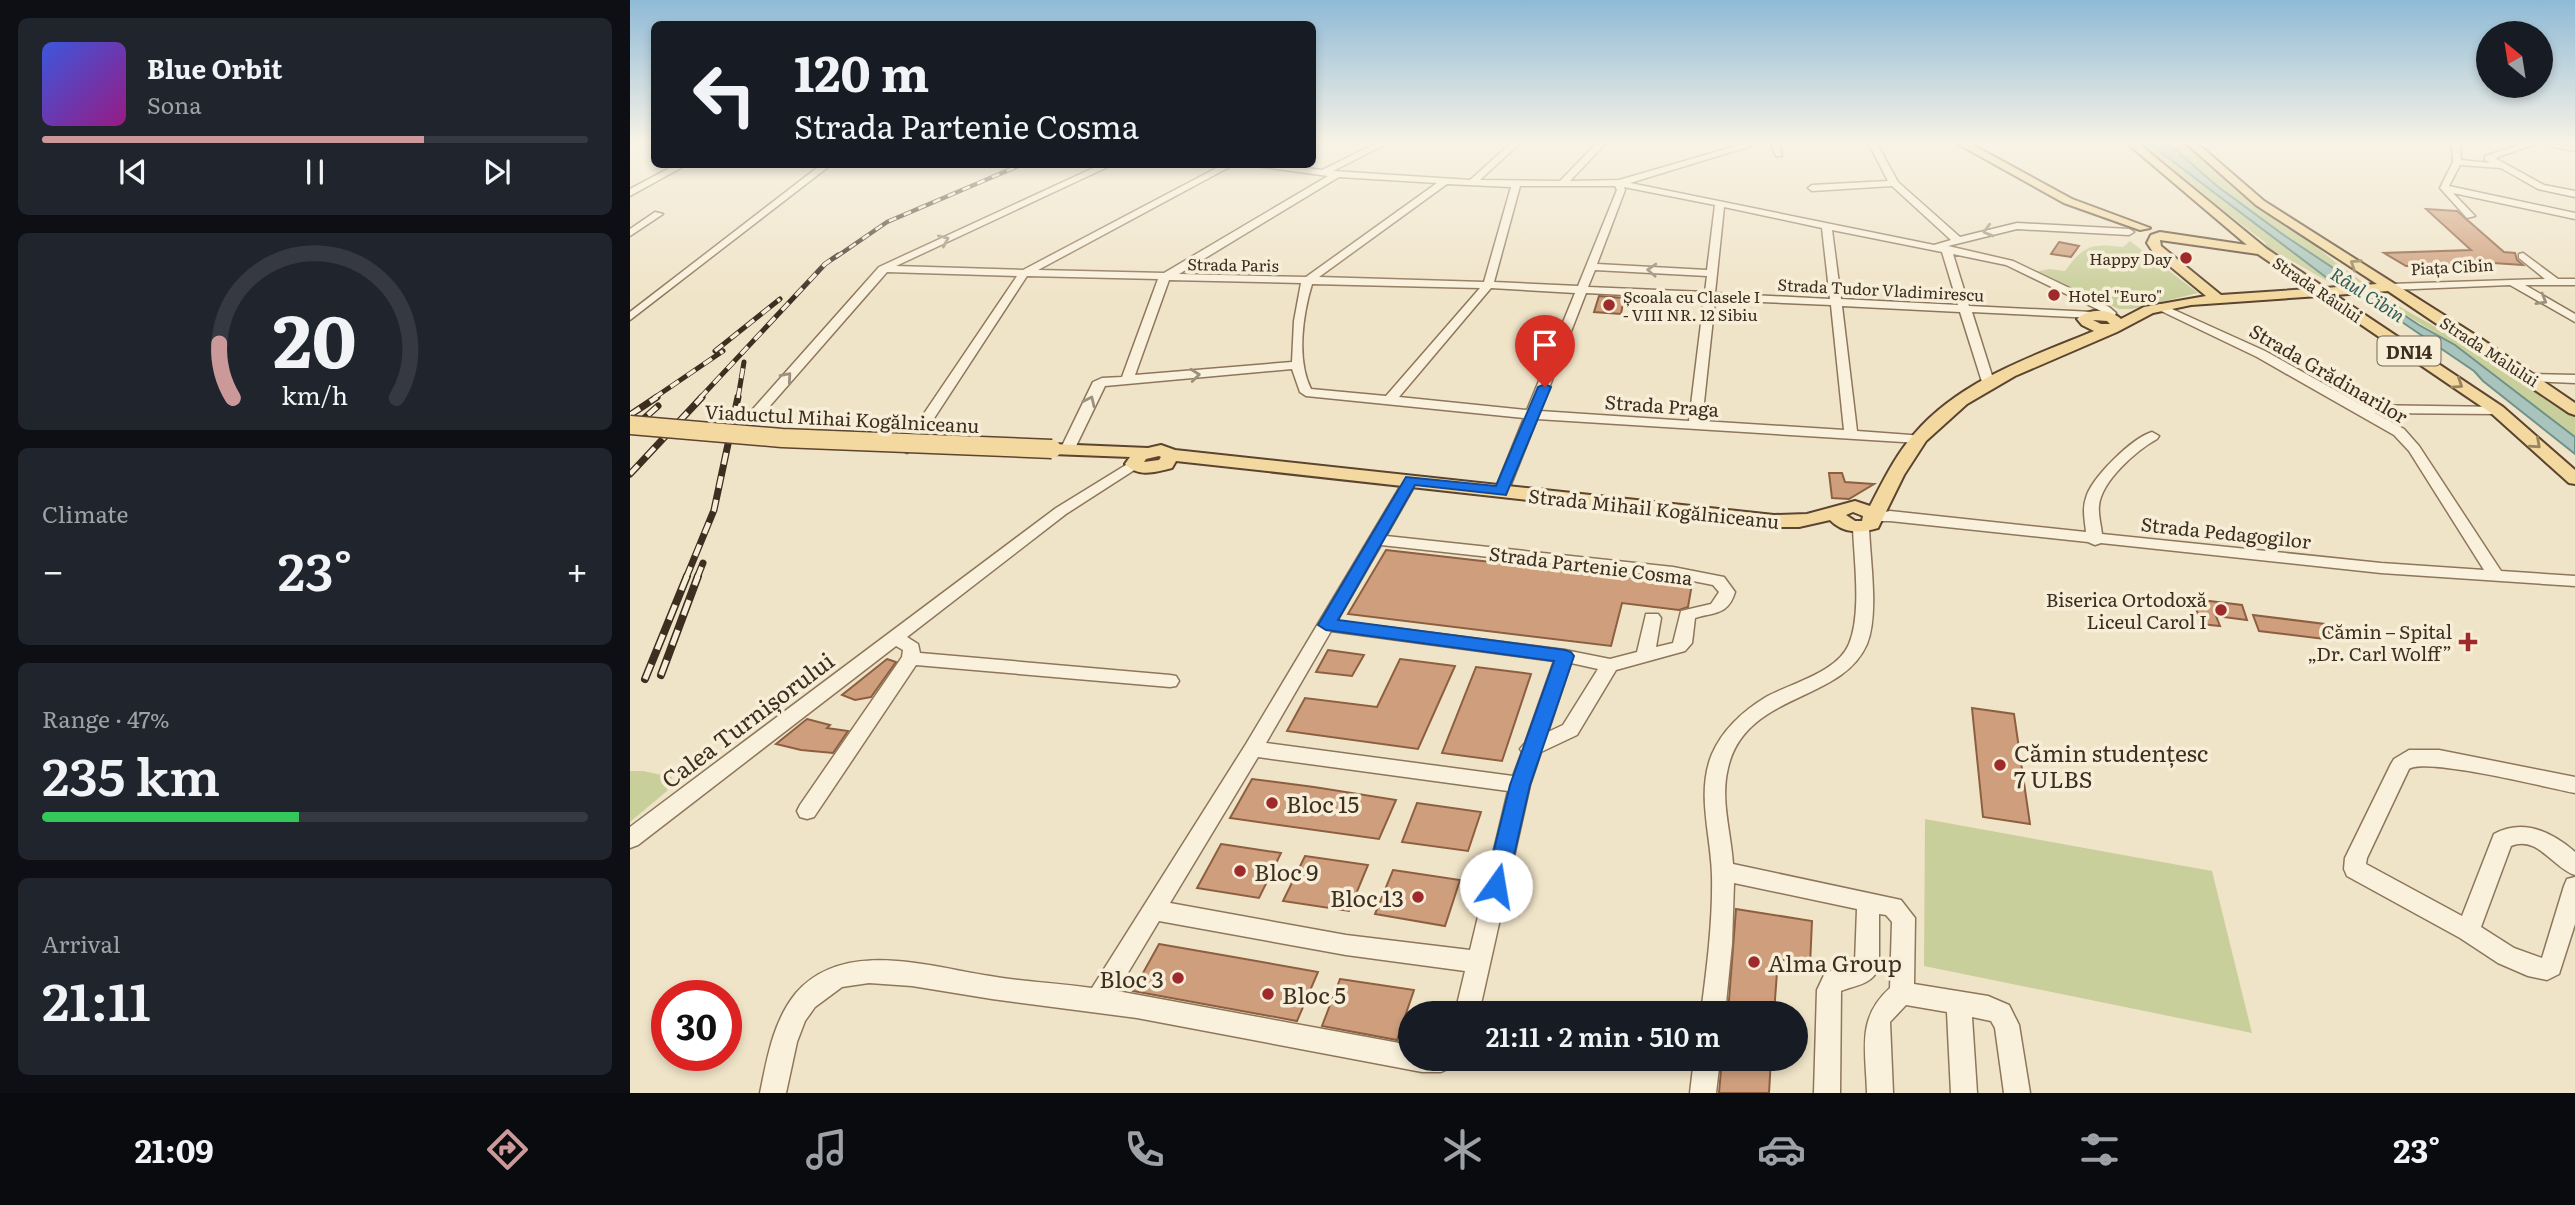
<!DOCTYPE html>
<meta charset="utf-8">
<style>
body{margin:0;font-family:Literata,serif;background:#20242c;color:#f1f3f6;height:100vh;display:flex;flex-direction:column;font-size:26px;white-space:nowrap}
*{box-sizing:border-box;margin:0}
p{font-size:23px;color:#9ea1a6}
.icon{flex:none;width:38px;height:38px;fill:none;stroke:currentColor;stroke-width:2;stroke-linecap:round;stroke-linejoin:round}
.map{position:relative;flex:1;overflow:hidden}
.panel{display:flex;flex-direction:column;gap:18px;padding:18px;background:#0d0f14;width:630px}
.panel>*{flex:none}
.banner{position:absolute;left:21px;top:21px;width:665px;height:147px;border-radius:10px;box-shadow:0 4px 10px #0003;background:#171b24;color:#f1f3f6;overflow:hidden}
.needle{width:46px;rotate:330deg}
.controls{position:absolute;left:1846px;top:21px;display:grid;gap:14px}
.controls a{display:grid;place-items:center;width:77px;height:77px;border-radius:50%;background:#171b24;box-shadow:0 4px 10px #0003;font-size:35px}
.speed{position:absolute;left:21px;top:980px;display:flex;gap:14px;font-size:35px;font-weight:700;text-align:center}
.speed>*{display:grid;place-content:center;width:91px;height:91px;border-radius:50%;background:#171b24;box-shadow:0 4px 10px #0003;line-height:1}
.speed .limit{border:10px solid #d22;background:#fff;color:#111}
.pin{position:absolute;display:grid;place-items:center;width:60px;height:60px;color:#fff;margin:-72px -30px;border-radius:50% 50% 50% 0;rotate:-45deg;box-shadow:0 0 7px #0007}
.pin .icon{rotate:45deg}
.me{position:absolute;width:77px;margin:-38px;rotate:13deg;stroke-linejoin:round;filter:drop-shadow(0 0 5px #0008)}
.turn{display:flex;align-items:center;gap:24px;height:147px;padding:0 28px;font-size:32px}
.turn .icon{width:91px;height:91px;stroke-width:2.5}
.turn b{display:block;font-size:49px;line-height:60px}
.big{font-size:52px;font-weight:600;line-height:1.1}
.panel .tile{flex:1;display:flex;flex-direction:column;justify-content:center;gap:10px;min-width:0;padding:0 24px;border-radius:10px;background:#20242c}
.panel .dial{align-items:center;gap:0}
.dial svg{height:182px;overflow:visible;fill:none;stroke:#363941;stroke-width:7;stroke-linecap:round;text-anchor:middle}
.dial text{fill:#f1f3f6;stroke:none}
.song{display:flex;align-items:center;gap:21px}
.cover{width:84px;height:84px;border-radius:10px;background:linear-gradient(135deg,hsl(230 70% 55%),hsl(310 70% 35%))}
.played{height:7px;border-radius:4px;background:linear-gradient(90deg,#cc999b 70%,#363941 70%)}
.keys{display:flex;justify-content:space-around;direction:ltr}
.heat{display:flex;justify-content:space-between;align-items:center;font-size:38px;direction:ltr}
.charge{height:10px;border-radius:5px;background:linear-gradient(90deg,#34c759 47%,#363941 0)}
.trip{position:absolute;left:768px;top:1001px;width:410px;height:70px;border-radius:35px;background:#171b24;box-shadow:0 4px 10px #0003;font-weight:600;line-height:70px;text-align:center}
.menu{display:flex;height:112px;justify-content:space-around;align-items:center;background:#090b0e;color:#9ea1a6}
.menu .icon{width:49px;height:49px}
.menu .current{color:#cc999b}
.menu b{font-size:32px;color:#f1f3f6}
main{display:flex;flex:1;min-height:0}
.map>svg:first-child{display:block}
</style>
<main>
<section class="panel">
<div class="tile">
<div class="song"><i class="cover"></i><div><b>Blue Orbit</b><p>Sona</p></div></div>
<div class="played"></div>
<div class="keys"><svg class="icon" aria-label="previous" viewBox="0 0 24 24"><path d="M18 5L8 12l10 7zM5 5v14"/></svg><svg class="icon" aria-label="pause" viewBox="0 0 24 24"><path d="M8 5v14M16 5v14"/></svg><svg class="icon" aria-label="next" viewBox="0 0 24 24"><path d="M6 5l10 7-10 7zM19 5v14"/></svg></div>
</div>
<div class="tile dial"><svg viewBox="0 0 100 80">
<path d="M14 69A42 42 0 1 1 86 69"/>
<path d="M14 69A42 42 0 0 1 8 45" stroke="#cc999b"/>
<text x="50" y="56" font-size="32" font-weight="700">20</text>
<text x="50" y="72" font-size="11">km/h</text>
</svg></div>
<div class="tile"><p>Climate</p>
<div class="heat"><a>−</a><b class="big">23°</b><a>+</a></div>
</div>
<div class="tile"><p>Range · 47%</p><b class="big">235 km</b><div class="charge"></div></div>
<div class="tile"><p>Arrival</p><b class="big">21:11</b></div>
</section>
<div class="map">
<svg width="1945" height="1093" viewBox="0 0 1945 1093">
<rect width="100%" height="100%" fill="#f0e4c8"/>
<path fill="#c9cf9b" d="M1511,144H1562L1705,262L1756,299L1818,334L1832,338L1945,413V437L1825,345L1752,300L1699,282L1635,246L1636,243L1512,149Z
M1500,241L1568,293L1502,309H1489L1405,272L1419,269L1435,271C1454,245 1461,243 1493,247Z
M0,771H13L42,777L37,791L0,822Z
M1295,819L1582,871L1622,1033L1294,966Z"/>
<path fill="#a9c4bc" stroke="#6f938a" stroke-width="2" d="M1520,144H1539L1587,186L1655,236L1789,325L1825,345L1945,437V454L1853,381L1844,371L1769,320L1697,278Z"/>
<path fill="#cf9f7d" stroke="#8d5f41" stroke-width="2" d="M1796,209L1827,211L1874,252L1885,253L1887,260L1893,265L1863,263L1776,266L1754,253L1841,250Z
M1429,242L1449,246L1441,257L1421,254Z
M969,296L994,298L991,314L964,312Z
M1199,473H1212L1215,482L1244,484L1219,499L1202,498Z
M756,550L931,570L1062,584L1058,607L1049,610L992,603L981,646L718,614Z
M1563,599L1612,605L1617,620L1586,616L1590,626L1571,624Z
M1623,615L1695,624L1703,640L1629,631Z
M698,650L734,655L722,676L686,672Z
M257,659L266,662L241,697L225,700L212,695Z
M770,659L825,666L788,749L657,731L675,698L747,707Z
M846,667L901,674L872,761L812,753Z
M1342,708L1384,714L1400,824L1353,817Z
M177,719L200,725L197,728L218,731L203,753L171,750L146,744Z
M622,779L684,787L766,800L749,839L600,818Z
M787,803L851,812L838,851L772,842Z
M591,844L651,853L629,898L567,888Z
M675,856L738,865L719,911L653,901Z
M763,870L830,880L815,926L745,914Z
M1106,909L1182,921L1180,965L1148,959L1144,1013H1098Z
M529,944L598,956L688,972L667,1021L503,991Z
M710,979L784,990L767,1040L692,1026Z
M1092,1059H1141L1139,1093H1089Z"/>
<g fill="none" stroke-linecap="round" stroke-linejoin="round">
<g stroke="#8d765c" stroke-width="3">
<path id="minor" d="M745,144H756L703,171L840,180L880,144H889L850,180L930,181L966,144H975L940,181L989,180L1113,144H1127L1000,183L1304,245L1321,240L1262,186L1182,191L1178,188L1182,185L1258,181L1239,144H1247L1268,182L1330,237L1387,223L1499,229L1504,232L1499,235L1387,229L1318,246L1383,261L1479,307L1486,313L1483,319H1475L1471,311L1376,265L1323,254L1339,306L1463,312L1469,315L1463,318L1342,312L1365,385L1363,388H1355L1353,385L1330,312L1212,306L1227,431L1294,436L1296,439L1294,442L1289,443L907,419L878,492L871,496L864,492L894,418L676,396L670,392L662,369L475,386L446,446L439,450L432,446L463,382L472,378L492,377L528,279L397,276L284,449L277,453L270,449L387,276L257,272L118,431L113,432L106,428L249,267L472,164H484L266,266L393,270L594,164H605L408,270L534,273L698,176L611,164H643L692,170ZM709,177L807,183L676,277L549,274ZM817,184L881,187L854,282L689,277ZM890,186H985L987,190L948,286L864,282ZM994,187L1085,205L1077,270L967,264L995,190ZM1094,207L1192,228L1200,299L1085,293ZM1202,230L1312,252L1328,305L1211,299ZM965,270L1077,276L1075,292L958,287ZM539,280L671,283L664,321L662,362L505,375ZM682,284L850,288L756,396L681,389C666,359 673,314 682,284ZM861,288L945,293L897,410L769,397ZM956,293L1074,299L1059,421L910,411ZM1085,300L1201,305L1214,430L1072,421Z
M1141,144H1149L1152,156H1146Z
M1822,144H1830L1831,160L1860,163L1855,160V156L1892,144H1905L1865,158L1914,185L1945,191V197L1908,189L1871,168L1830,165L1819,186L1945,213V219L1823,193L1845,216L1837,218L1810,188L1823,162Z
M1918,144L1945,147V151L1919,146Z
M47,164H58L0,196V189Z
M192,164H202L0,320V312Z
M25,212L33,214L0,236V229Z
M1893,253L1928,279H1945V285H1895L1945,314V322L1880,285L1760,290L1755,287L1760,284L1915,279L1889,258V254Z
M1531,304L1635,351L1732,405L1872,407L1874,410L1867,414L1745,413L1774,429L1789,446L1871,571L1945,576V586L1751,573L1471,543L1465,545L1458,542L1260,521H1239L1236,518L1239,515L1260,511L1456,532C1455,521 1452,509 1456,498C1461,478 1502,438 1522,432L1529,436L1527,439C1507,450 1471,481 1469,506C1468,514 1471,525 1472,534L1751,563L1854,570L1779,451L1764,435L1627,357L1527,309V305Z
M1902,374L1945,375V383L1898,381L1896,378Z
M504,460L511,464L509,467L436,514L277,637L288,644L290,653L540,675L546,676L549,681L546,686L540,687L286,665L184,817L177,819L170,817L167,811L170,805L272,657L273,650L266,646L8,845L0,848V827L426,508Z
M781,476L788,480L756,536L1043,567L1094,577L1105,592C1098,615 1085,612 1065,618L1062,643L1055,651L986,670L947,735L911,752L900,785L849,1013H825L835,971L716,955L529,921L487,991L780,1045V1059H824L820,1068L811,1072H792L507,1018L362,999L282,986L239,983L212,987L185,1007L175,1021L167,1042L156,1093H130C137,1059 143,1021 166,993C214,938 300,967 360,976C394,982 428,983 462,988L616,744L774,480ZM751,545L1043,577L1083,585L1089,592L1081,604L1051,611L1043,643L1026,647L1031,618L1028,614H1016L1007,652L980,659L935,650L707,621ZM701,631L924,661L895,743L890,749L892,752L883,776L636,743ZM941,663L968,669L933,725L918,732ZM628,757L878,791L840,950L716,935L540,903Z
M1231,522L1239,527C1240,560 1249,614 1237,644C1212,703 1115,692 1098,768C1090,800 1101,832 1103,864L1271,900L1285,918L1284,984L1358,996L1379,1005L1389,1025L1400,1093H1374L1365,1028L1361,1021L1342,1017L1347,1093H1321L1317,1012L1276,1005L1260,1022L1263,1093H1237C1236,1051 1226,1018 1260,988L1262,922L1256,915L1249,914V968C1241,985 1226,985 1211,991L1210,1093H1184L1187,990L1195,973L1225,963L1227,909L1104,883L1102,944L1095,1013H1071C1077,967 1083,921 1082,875C1081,835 1066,793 1082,754C1093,729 1113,711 1136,697C1161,683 1207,673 1219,644C1232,613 1224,560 1223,527Z
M1779,750H1809L1945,777V793C1919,788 1795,757 1779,769L1737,858L1736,864L1832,916L1864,834C1893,818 1922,832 1945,852V875C1923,868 1908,835 1881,846L1851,927L1884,948L1912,958L1934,886L1937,879L1945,877V924L1929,974L1917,980L1898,976L1868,963L1830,938L1717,876L1714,869L1715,858L1761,764L1764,759Z
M1064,1059H1090L1086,1093H1060Z"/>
</g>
<g stroke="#5b4430" stroke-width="4">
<path id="major" d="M1328,144H1341L1442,199L1520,228L1510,230L1434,203Z
M1498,144H1509L1637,249L1695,288L1747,284L1626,205L1557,144H1568L1634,201L1850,338L1945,403V415L1939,413L1758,291L1705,295L1873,407L1945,470V484L1939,483L1861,413L1689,296L1561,305L1523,313L1487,332L1385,376L1337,404L1296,441L1274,475L1248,528C1230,533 1214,534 1200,520L1169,527H1144L546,461L542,468C525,472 509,478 495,464L500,457L422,454L414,449L422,444L518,448L531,445L545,450L1144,515L1177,514L1225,501L1240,506C1253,481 1266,454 1285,433C1331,380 1401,357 1464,331L1452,325L1447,319C1459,308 1479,308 1491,319L1514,307L1576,296L1523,252L1517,243L1521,235L1530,232L1617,245ZM1530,240L1628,254L1679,289L1591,295L1531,246ZM1463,320L1477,321L1480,324H1471ZM529,456L531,457L529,460L514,462L516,459ZM1223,512L1233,516L1232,521H1225L1216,515Z"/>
</g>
<use href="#minor" fill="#faf1dc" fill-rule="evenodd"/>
<use href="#major" fill="#f3d9a0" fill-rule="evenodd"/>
<g stroke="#3d2e20" stroke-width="4.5">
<path id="rail-far3" d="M206,257L257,222L393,164"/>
</g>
<g stroke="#3d2e20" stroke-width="5">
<path id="rail-far2" d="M85,351L150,299
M24,398L93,351
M70,398L195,264L208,255
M108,398L114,362"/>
</g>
<g stroke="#3d2e20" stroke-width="7">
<path id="rail-far1" d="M0,415L27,397
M0,431L28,406
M0,474L72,397
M56,578L84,510L108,397
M67,578L73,563"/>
</g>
<g stroke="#3d2e20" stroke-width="8">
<path id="rail" d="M31,675L68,576
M15,679L57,576"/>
</g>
<use href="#rail-far3" stroke="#f7eed8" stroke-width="2.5" stroke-dasharray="8" stroke-linecap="butt"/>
<use href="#rail-far2" stroke="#f7eed8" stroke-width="3.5" stroke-dasharray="10" stroke-linecap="butt"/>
<use href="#rail-far1" stroke="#f7eed8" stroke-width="4.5" stroke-dasharray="12" stroke-linecap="butt"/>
<use href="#rail" stroke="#f7eed8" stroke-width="5" stroke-dasharray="16" stroke-linecap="butt"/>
<g stroke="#5b4430" stroke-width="21" stroke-linecap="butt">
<path id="major-bridge" d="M0,425L152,438L422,449"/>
</g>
<use href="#major-bridge" stroke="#f3d9a0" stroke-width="18"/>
</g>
<defs><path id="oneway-chevron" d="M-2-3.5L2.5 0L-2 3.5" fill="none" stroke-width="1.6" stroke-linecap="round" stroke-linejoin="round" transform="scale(1.75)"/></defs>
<g stroke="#9c907e">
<use href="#oneway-chevron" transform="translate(1358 231) rotate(164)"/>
<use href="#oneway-chevron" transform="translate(314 240) rotate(-24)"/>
<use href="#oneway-chevron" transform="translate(1022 270) rotate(-177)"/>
<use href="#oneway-chevron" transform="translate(1912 300) rotate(30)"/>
<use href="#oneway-chevron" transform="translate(565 375) rotate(-6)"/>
<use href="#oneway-chevron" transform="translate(157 377) rotate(-49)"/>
<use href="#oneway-chevron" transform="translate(460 401) rotate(-65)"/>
</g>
<g stroke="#988460">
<use href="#oneway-chevron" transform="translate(1725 264) rotate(-147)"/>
<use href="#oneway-chevron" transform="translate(1828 384) rotate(34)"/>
<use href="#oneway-chevron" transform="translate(1906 444) rotate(42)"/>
</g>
<linearGradient id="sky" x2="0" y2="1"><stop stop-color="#8fbad6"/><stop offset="0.48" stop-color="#f8f3e6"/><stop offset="1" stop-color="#f8f3e6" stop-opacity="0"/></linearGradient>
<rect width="1945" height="297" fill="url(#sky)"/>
<path fill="#1a73e8" stroke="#114b97" stroke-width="2" d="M915,384L921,387L876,495L785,485L708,620L935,650L941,652L944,656L900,785L877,886L874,893L866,896L858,893L855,886L880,785L924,661L696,630L688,625L776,477L866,486L908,387Z"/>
<g fill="#9e2a2b" stroke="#f7eed8" stroke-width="2.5">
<circle cx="1556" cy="258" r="7"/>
<circle cx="1424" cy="295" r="7"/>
<circle cx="979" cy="305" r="7"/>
<circle cx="1591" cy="610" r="7"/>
<path d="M1834.5 631.5h7v7h7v7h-7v7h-7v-7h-7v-7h7z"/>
<circle cx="1370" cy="765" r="7"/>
<circle cx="642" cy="803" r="7"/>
<circle cx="610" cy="871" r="7"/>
<circle cx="788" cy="897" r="7"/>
<circle cx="1124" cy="962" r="7"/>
<circle cx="548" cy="978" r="7"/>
<circle cx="638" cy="994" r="7"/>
</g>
<g text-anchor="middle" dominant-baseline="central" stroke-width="7" stroke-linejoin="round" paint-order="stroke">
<g font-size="16" fill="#3d2e20" stroke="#f7eed8" text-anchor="start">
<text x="1542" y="258" text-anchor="end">Happy Day</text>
<text x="1438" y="295">Hotel "Euro"</text>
<text x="993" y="296">Școala cu Clasele I<tspan x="993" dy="18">- VIII NR. 12 Sibiu</tspan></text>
</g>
<g font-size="16" fill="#3d2e20" stroke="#f7eed8">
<text transform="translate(603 264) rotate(1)">Strada Paris</text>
<text transform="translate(1822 266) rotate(-3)">Piața Cibin</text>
<text transform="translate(1251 289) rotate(3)">Strada Tudor Vladimirescu</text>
<text transform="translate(1688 289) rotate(34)">Strada Râului</text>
<text transform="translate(1860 351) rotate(33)">Strada Malului</text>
</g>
<g font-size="18" font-style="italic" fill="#2f5d5a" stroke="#f7eed8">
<text transform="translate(1738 294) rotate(33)">Râul Cibin</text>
</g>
<rect fill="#f7eed8" stroke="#756857" stroke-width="2" x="1747.5" y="336.5" width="63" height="29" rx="5"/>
<g font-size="18" font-weight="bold" fill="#3d2e20">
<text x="1779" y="351">DN14</text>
</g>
<g font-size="19" fill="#3d2e20" stroke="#f7eed8">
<text transform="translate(1699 373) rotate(30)">Strada Grădinarilor</text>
<text transform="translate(1032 405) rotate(4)">Strada Praga</text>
<text transform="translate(212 418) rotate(3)">Viaductul Mihai Kogălniceanu</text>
<text transform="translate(1024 508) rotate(6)">Strada Mihail Kogălniceanu</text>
<text transform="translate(1596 532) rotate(6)">Strada Pedagogilor</text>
<text transform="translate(961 565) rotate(7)">Strada Partenie Cosma</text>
</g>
<g font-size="19" fill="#3d2e20" stroke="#f7eed8" text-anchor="end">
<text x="1577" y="599">Biserica Ortodoxă<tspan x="1577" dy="22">Liceul Carol I</tspan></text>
<text x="1822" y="631">Cămin – Spital<tspan x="1822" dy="22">„Dr. Carl Wolff”</tspan></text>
</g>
<g font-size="23" fill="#3d2e20" stroke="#f7eed8">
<text transform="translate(117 719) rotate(-37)">Calea Turnișorului</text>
</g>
<g font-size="23" fill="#3d2e20" stroke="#f7eed8" text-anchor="start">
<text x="1384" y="752">Cămin studențesc<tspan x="1384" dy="26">7 ULBS</tspan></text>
<text x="656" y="803">Bloc 15</text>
<text x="624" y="871">Bloc 9</text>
<text x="774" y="897" text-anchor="end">Bloc 13</text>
<text x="1138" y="962">Alma Group</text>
<text x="534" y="978" text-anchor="end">Bloc 3</text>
<text x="652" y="994">Bloc 5</text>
</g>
</g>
</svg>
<div class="controls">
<a><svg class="needle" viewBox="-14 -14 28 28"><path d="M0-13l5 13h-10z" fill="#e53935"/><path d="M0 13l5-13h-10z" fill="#9ea1a6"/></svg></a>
</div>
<div class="speed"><div class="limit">30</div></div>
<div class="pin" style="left:915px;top:387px;background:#d93025"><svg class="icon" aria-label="arrive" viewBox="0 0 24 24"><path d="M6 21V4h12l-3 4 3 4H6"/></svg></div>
<svg class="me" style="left:866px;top:886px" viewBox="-20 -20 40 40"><circle r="19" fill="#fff"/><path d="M0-13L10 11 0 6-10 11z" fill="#1a73e8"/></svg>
<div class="trip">21:11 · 2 min · 510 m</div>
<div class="banner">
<div class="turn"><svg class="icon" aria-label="left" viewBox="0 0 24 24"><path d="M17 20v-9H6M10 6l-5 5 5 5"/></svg><div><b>120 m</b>Strada Partenie Cosma</div></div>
</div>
</div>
</main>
<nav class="menu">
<b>21:09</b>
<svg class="icon current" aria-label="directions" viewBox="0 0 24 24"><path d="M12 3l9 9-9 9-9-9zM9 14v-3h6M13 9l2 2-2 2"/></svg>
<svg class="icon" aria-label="music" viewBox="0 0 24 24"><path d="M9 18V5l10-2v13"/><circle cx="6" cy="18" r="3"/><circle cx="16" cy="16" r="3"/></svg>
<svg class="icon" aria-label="phone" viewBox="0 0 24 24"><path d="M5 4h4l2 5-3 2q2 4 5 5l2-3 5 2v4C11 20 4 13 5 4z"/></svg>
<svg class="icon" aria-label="climate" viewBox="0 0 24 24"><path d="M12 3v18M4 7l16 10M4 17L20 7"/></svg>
<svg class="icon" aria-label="car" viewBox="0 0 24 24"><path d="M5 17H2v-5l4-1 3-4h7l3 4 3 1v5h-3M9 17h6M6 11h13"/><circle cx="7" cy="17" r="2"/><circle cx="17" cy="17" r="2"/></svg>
<svg class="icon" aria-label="filters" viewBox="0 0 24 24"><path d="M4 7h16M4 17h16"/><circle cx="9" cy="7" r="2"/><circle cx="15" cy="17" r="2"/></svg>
<b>23°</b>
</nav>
